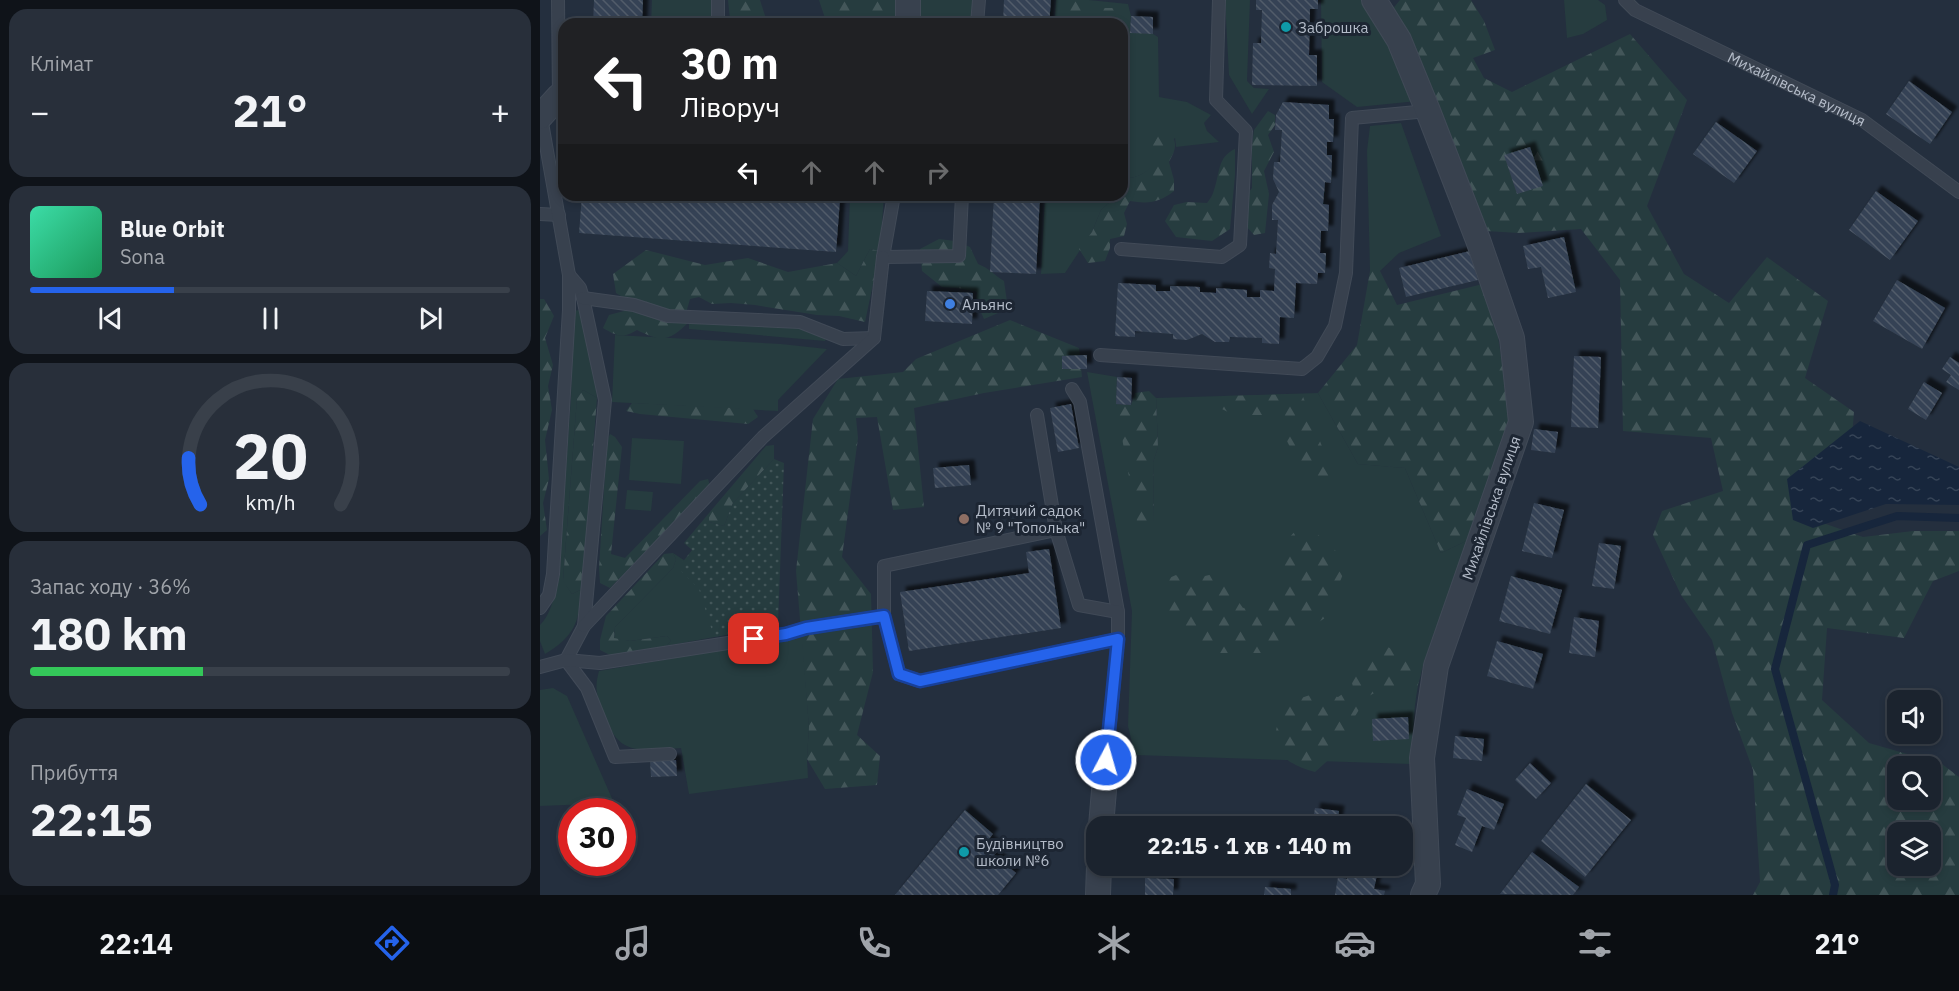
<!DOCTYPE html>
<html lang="uk">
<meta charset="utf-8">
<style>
body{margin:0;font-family:"IBM Plex Sans",sans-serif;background:#282f3a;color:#f1f3f6;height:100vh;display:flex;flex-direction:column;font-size:22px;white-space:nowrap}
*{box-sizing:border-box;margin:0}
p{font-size:20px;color:#a0a4aa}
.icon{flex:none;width:33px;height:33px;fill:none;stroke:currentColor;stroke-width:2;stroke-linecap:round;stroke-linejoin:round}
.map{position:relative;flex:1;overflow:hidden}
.panel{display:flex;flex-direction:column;gap:9px;padding:9px;background:#0f1319;width:540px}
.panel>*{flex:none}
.hud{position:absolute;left:18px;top:18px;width:570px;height:183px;border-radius:18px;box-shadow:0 3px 9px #0003,0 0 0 2px #39404a;background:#202124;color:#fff;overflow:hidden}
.tools{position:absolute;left:1347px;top:690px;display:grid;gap:12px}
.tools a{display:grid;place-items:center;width:54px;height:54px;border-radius:12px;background:#1b232e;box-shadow:0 3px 9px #0003,0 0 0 2px #39404a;font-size:30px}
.speed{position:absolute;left:18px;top:798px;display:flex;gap:12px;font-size:30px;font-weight:700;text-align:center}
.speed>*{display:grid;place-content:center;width:78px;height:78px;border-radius:50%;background:#1b232e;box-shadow:0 3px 9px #0003,0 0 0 2px #39404a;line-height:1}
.speed .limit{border:9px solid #d22;background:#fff;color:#111}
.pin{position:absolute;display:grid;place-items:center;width:51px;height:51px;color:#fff;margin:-26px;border-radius:12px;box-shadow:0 3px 9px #0006}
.me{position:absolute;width:66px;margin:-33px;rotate:6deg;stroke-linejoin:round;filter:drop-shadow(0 0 4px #0008)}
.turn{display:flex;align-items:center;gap:21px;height:126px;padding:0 24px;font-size:27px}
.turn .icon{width:78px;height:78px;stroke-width:2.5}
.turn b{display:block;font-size:42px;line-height:51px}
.lanes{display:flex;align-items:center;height:57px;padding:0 24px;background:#0003;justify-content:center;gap:30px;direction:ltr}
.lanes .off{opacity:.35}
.big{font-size:45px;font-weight:700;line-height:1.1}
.panel .widget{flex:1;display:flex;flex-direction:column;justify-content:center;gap:9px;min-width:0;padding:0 21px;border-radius:18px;background:#282f3a}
.panel .dial{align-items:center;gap:0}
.dial svg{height:156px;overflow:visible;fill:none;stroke:#39404a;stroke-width:7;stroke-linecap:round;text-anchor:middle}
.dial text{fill:#f1f3f6;stroke:none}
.song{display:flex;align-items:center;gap:18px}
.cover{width:72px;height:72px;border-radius:9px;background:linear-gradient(135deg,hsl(160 70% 55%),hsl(150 70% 35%))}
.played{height:6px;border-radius:3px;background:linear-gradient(90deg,#2563eb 30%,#39404a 30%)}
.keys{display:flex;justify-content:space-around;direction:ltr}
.heat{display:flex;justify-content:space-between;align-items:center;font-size:33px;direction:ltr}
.charge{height:9px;border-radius:4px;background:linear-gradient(90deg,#34c759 36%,#39404a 0)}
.trip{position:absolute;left:546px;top:816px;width:327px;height:60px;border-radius:18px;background:#1b232e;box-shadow:0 3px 9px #0003,0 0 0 2px #39404a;font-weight:700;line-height:60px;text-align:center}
.menu{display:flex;height:96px;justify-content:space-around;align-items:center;background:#0b0e12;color:#a0a4aa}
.menu .icon{width:42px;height:42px}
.menu .current{color:#2563eb}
.menu b{font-size:27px;color:#f1f3f6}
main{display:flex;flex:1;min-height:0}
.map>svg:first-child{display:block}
</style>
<main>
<section class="panel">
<div class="widget"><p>Клімат</p>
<div class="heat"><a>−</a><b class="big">21°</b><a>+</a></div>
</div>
<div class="widget">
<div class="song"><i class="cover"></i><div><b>Blue Orbit</b><p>Sona</p></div></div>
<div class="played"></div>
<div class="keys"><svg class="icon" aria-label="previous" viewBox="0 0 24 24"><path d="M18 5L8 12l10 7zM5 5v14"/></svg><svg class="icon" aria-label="pause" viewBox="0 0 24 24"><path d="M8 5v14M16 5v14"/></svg><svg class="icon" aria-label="next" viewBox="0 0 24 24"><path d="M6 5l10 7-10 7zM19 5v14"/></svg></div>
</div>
<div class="widget dial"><svg viewBox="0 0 100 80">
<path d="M14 69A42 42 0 1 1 86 69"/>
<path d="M14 69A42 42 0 0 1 8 45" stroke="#2563eb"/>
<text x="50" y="56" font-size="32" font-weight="700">20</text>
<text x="50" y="72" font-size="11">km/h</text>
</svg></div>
<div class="widget"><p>Запас ходу · 36%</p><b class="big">180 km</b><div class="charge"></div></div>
<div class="widget"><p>Прибуття</p><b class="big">22:15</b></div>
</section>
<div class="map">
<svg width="1419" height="895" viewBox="0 0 1419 895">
<defs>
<pattern id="forest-firs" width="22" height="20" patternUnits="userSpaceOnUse" patternTransform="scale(1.5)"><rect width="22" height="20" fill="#263c3f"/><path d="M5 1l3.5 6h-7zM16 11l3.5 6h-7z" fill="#435659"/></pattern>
<pattern id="park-dots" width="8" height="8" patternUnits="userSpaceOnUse" patternTransform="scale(1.5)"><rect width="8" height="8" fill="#263c3f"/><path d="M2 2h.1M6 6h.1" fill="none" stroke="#435659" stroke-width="1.8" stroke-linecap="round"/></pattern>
<pattern id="water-ripples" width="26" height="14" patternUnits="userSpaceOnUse" patternTransform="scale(1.5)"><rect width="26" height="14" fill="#17263c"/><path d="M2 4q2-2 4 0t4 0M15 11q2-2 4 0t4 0" fill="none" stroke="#364457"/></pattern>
<pattern id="building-back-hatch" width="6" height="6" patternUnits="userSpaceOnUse" patternTransform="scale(1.5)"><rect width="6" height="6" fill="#364354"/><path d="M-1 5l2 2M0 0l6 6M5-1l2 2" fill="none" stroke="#515c6b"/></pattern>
<filter id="shadow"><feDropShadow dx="5.5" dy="-5.5" stdDeviation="1.5" flood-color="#0009"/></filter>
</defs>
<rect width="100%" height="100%" fill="#242f3e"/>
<path fill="#263c3f" d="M112,0H172V24H111Z
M379,0H433L432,24H373Z
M516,0H549L588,4L591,16L590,32L613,34L618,37L619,97L647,102L671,115L664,123L667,131L679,142L636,147L635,138L612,159V167C603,175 594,179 582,178V24H515Z
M685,0H710L707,81L714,88L729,89L712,114L689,75Z
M781,0H825L878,101L817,107L782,82Z
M1024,0H1058L1065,5L1067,20L1043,34L1027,38Z
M861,123L901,236L859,253L840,271H830L827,151L830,126Z
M310,195H344L340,251L330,249L316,276L297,263L308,251Z
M505,195H569L570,202L561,210L552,232L525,273L501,274Z
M39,310L56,386L57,398L43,390L37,399L23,580L32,594L42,589C39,622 35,636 5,654L0,641V625C9,617 13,600 17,589L31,398L33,311Z
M149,322L261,327L287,336L285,341L149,329Z
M75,335L241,344L287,349L238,400V411L72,402Z
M547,372L577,377L576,404L614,523L613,462L618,447L616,398L778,393L818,464L865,468L901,553L930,539C915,588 889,635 878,686C873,711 873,738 871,764L595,755L588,726L592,611Z
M92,438L144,441L141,484L89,480Z
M87,490L113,492L111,511L85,509Z
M133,553L170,577L196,633L126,646L131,641L127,636L90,641L74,639L75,627L133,568L136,559Z
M262,636L269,727L267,759L268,778L149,794L141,748C99,751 78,757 63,712C57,695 54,689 59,671Z
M13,688L27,696L74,803L0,806V690Z"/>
<path fill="url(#forest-firs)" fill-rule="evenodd" d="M188,0H220L226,19L220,24H201L190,19Z
M279,0H361L354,24H291L286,21Z
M516,0H541L545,8H574L582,24H515Z
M860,0H931L944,21L955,50L933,58L944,78L972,92L1090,34L1147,100L1107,206L1144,274L1189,303L1227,257L1288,301L1265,378L1314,412L1311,449L1263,516L1323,537L1373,531H1419V571L1393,581L1364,638L1287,628L1282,700L1329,743L1402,764L1419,777V895H1213L1220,882L1213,770L1192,713L1172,640L1141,595L1113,535L1122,511L1183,491L1171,438L1083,431L1080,280L1041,229L979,233L946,231L851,11ZM1358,766H1390V800H1358ZM1358,832H1390V866H1358Z
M728,111L735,115V125L728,135L734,152L724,171L729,194L725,233L714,235L706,226V196L712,188V144L714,130Z
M629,132C639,143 635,150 629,162L634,180V191C619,203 608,204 590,201L584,213L587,224L584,236L570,239V248L565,261L548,263L539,249L552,232L561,210L570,202L569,195H582V178C594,179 603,175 611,167L612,159L609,152L618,136Z
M695,149V175L690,229L672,241L636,237L625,221L634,205L647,202L667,203C670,199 673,195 674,190C680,174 677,157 695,149Z
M399,239L415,241L430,247L438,264C449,268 454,275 464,281L467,302L465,310L444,319L436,301L437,292L418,288L402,287L382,271L380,249Z
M330,249L340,251L325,322L299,316L277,315L215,305L191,303L172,304L159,297L150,299L146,313L149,322C129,341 123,343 97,330C82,339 77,336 63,328L69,315L84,311V298L76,293L73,274L106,250L165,265L208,258L248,272L297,263L316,276Z
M830,271H840L857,305L943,284L952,300L971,418L930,539L901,553L865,468L818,464L778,393L817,345Z
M0,299H4L14,316L5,338L13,365L8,386L12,410L5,440L9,479L3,503L7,530L0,536Z
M470,320L539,348L542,377L444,393L374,408L384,507L353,510L337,417L316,418L318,438L302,557L331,594L333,672L317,735L340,756L337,785L285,789L267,759L269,727L256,571L273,419L298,379L363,372L376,359Z
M43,390L57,398L42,589L32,594L23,581L37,399Z
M609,391L616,398L618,447L613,462L614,523L606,529L597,522L576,404L591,405L595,393Z
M762,394L783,449L790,478L765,477L734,415H694L680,408L684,396Z
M92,403L213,409L218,417L208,424L100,414L86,411Z
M70,434L75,437L82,447L71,554L85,558L160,481L168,479L170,486L70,588L60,583L59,568L67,441Z
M234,445V459L193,503L184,526L169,522V513L226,446Z
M764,522L808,562L785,618L731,653H665L629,613L620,582L636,575L643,581L678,573L703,608L745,594L743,544Z
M133,553L136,559L133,568L75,627L74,638L90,641L127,636L131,641L126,646L70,655L60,650V640L66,616L124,554Z
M845,646L860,652L881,674L877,687L840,690L827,697L812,721V737L804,746L775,772C754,766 736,759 736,732C736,724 745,710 749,702L779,692L798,697L813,687L808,667L812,656H828Z"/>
<path fill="url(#park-dots)" d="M234,459L244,463L238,625L174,637L159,589L138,568L152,550L144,543L169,513V522L184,526L193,503Z"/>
<path fill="url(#water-ripples)" d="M1320,421L1419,467V505L1346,504L1273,528L1253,520L1247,479Z"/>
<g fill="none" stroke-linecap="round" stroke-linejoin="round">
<path stroke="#17263c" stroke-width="8" d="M1293,895L1295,885L1235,669L1267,545L1357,516L1419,518"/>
</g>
<path fill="url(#building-back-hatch)" filter="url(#shadow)" d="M54,0H103L102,24H53Z
M464,0H511L509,24H463Z
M716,0H778V9H770L769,55H777V86L712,85L713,43H721L722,10H716Z
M591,16L613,17V34L590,33Z
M1369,81L1412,112L1390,144L1346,114Z
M743,102L789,105V119H794L793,142H787V155H792L791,183L785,182L783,204L789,205L788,231H781L780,253H786L785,273H778L777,284L756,283L754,318L740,317L739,344L722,343V338L690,337L689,342H675L662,334L647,340L633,339V334L595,331V337L575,336L578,283L616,285V291H630V286L660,287V292L676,293V288L707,290V297H720V290L734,291L735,269L729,268L730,253L736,254L738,220H732V205L739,192L733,179L734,162H740L742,130H735L736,115Z
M1176,122L1217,151L1194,183L1153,154Z
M990,147L1003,186L977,194L964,155Z
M1336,191L1378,221L1350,260L1309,230Z
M42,195H231V198L289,202V199H300L296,252L39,233Z
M454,195H500L496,274L450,272Z
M1024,237L1036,292L1008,298L1001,267L988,269L983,246Z
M930,251L938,280L866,297L859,268Z
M1357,280L1405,308L1382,349L1333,321Z
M387,291L433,293L432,324L385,321Z
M547,355V369H522V356Z
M1034,356L1061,357L1058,428L1031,427Z
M1410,357L1419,363V390L1406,382L1411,375L1402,369Z
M577,377L592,378L591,405L576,404Z
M1384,382L1402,393L1386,420L1368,409Z
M531,404L539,448L518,452L510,408Z
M994,429L1018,432L1015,453L991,450Z
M429,465L431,485L395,488L393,468Z
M994,503L1024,510L1012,558L982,551Z
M1059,543L1081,546L1074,589L1052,586Z
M509,549L521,628L369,651L360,592L489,573L486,552Z
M971,576L1022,590L1010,634L959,621Z
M1034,617L1059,621L1055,657L1029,653Z
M957,641L1003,654L993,689L947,676Z
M868,717L869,739L833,741L832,719Z
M915,736L944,739L942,761L913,758Z
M136,760L137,776L111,777L110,761Z
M990,763L1011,783L996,799L975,780Z
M1046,784L1091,820L1045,877L1001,841Z
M927,789L964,804L954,830L942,826L932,852L915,845L926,818L917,815Z
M775,808L799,811L797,826H772Z
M425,810L453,834L448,840L459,849L454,855L476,873L458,895H355Z
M992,852L1039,887L1033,895L960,894Z
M810,866L838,870L834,889L845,891L844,895H795L798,877L807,879Z
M605,878L634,879L633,895H605Z
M725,887L751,889V895H724Z"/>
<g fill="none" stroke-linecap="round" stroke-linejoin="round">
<g stroke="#414a57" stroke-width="14">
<g id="lane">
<path d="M18,0L19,96"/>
<path id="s1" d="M1085,0L1095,10L1322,120L1419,192"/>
<path d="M178,24V0"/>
<path d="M437,24L439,0"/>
<path d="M354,195L343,257L419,256L422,195"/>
<path d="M0,214L19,215"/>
<path d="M581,249L682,257L700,245L706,131L676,100L679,0"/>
<path d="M29,275L40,288L43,298L65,400L44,626L26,660L47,688L75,757L130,754"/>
<path d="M43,298L94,305L128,316L260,322L303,339L334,338"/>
<path d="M560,355L762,369L777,357L795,326L806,273L812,118L888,111"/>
<path d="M532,389L540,402L578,612"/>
<path d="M497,415L516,530"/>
<path d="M0,608L9,595L13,574L29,310V275L1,117"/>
<path d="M344,616V566L516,530L539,605L578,612V639L568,743"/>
<path d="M44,626L223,437L334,338L343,257"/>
<path d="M0,667L26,660L60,663L246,634L266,628L344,616L359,674L380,681L578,639"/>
</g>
</g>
<g stroke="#414a57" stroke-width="26">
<path id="street" d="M834,0L859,40L888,111L938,240L972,338L981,422L896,666L882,758L888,884L883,895
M368,24V0
M0,117L19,96H24
M561,826L568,743
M558,895L559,866"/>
</g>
<use href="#lane" stroke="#38414e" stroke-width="12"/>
<use href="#street" stroke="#38414e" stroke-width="24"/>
</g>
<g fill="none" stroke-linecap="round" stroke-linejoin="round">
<g stroke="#184099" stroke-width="15">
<path id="route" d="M214,639L246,634L266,628L344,616L359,674L380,681L578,639L566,760"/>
</g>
<use href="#route" stroke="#2563eb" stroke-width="10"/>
</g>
<g fill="#0f9aa8" stroke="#1d2633" stroke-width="2">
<circle cx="746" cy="27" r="6"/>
<circle cx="424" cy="852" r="6"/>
</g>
<circle fill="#3f7fe0" stroke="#1d2633" stroke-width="2" cx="410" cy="304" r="6"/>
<circle fill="#8d6e63" stroke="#1d2633" stroke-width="2" cx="424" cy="519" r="6"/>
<g text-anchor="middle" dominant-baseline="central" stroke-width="6" stroke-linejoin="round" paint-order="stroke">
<g font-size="15" fill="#b4bcc9" stroke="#1d2633" text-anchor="start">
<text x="758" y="27">Заброшка</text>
<text x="422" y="304">Альянс</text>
<text x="436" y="510">Дитячий садок<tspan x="436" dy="17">№ 9 "Тополька"</tspan></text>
<text x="436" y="843">Будівництво<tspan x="436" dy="17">школи №6</tspan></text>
</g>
<g font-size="15" fill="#b4bcc9" stroke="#1d2633">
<text stroke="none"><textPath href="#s1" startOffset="194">Михайлівська вулиця</textPath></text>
<text transform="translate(951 508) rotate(-71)">Михайлівська вулиця</text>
</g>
</g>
</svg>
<div class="tools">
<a><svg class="icon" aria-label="sound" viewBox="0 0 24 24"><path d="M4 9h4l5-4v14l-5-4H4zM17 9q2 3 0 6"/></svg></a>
<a><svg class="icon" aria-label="search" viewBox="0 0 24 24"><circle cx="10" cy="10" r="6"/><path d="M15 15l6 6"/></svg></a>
<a><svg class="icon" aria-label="layers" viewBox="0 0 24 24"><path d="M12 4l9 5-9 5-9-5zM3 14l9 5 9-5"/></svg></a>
</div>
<div class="speed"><div class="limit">30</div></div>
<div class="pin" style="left:214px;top:639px;background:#d93025"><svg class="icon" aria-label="arrive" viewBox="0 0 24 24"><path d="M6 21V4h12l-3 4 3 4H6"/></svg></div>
<svg class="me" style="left:566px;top:760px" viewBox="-20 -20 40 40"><circle r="17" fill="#2563eb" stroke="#fff" stroke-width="3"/><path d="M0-11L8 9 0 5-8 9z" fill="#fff"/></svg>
<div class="trip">22:15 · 1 хв · 140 m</div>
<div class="hud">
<div class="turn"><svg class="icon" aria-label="left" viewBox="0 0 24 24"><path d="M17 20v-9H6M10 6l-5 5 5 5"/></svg><div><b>30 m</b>Ліворуч</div></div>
<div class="lanes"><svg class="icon" aria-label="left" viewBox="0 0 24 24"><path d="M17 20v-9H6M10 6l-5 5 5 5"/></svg><svg class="icon off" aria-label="ahead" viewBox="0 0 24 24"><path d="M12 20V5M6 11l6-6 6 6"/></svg><svg class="icon off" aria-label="ahead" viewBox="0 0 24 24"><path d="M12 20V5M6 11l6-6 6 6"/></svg><svg class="icon off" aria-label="right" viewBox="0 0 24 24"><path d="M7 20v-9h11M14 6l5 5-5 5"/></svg></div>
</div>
</div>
</main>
<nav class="menu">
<b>22:14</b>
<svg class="icon current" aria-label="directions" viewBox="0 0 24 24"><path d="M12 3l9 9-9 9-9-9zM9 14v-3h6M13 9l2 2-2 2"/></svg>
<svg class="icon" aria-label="music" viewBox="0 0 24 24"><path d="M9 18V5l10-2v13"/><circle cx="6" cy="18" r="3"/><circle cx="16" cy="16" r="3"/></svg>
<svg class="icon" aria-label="phone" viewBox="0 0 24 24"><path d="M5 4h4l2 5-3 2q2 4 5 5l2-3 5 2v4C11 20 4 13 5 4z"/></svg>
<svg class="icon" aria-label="climate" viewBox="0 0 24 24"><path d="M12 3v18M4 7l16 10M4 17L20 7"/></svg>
<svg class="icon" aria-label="car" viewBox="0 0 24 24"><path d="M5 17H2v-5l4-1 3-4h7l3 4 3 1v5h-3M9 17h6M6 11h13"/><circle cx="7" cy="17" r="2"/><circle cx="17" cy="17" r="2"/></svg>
<svg class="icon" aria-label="filters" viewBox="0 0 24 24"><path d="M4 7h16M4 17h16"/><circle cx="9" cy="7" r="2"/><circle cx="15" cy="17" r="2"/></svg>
<b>21°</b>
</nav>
